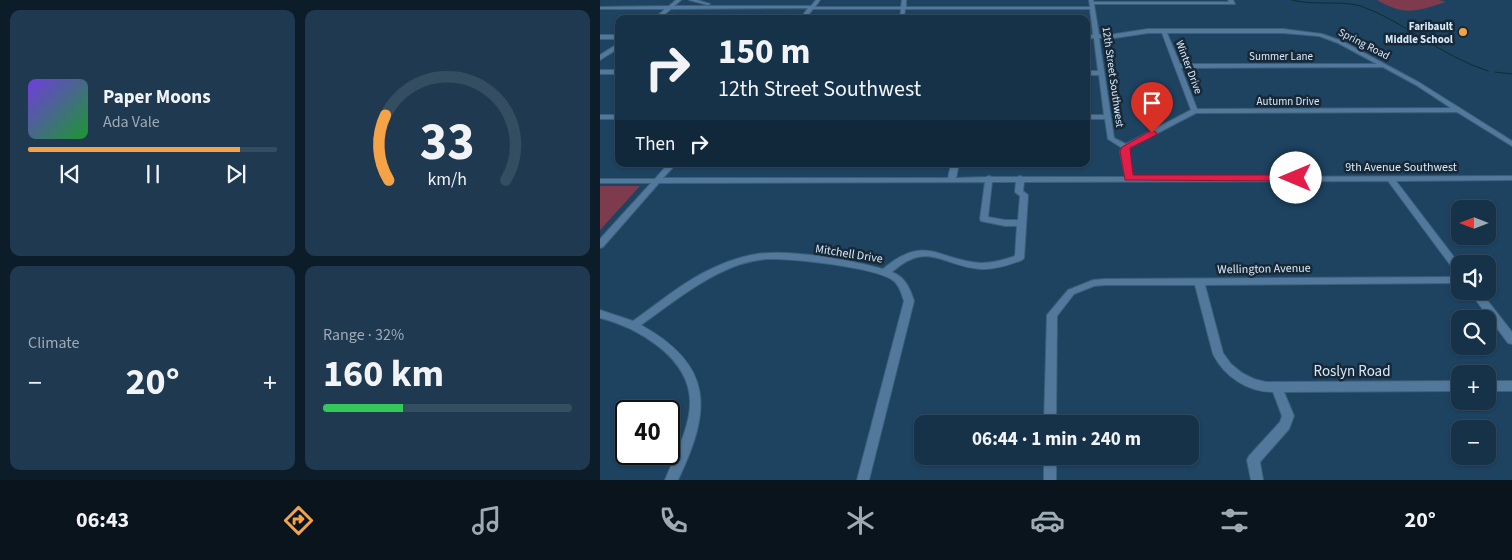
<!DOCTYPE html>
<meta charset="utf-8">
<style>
body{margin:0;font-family:"Source Sans 3",sans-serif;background:#1f3a50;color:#f1f3f6;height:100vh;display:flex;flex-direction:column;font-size:19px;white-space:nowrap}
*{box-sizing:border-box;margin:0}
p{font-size:16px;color:#9eaab4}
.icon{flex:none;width:28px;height:28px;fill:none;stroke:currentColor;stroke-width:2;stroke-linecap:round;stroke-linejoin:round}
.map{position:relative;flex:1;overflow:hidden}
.sheet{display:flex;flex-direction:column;gap:10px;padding:10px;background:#0c1c28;width:600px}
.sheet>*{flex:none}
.guide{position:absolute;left:15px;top:15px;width:475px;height:152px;border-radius:10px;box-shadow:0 1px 4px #0004,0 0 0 1px #354d61;background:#163249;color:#f1f3f6;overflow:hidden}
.needle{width:32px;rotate:270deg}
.fabs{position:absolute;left:851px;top:200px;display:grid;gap:10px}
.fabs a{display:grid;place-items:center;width:45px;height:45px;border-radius:10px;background:#163249;box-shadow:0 1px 4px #0004,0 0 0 1px #354d61;font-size:25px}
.speed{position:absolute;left:15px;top:400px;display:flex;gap:10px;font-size:25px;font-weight:700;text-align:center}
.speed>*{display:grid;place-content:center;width:65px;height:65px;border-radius:50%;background:#163249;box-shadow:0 1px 4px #0004,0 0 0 1px #354d61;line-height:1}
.speed .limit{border:2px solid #111;border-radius:8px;background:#fff;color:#111}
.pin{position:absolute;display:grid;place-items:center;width:42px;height:42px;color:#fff;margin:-51px -21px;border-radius:50% 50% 50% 0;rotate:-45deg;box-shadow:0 0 5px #0007}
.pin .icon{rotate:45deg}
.me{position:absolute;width:55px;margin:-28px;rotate:270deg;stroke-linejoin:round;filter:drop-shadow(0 0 4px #0008)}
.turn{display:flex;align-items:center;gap:18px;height:105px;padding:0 20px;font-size:22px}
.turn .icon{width:65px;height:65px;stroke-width:2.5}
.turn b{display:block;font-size:35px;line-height:42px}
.then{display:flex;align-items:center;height:48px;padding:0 20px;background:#0003;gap:10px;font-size:19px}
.big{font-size:38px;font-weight:700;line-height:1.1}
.sheet .tile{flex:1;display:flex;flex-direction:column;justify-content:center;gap:8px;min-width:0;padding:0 18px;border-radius:10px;background:#1f3a50}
.sheet .dial{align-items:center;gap:0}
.dial svg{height:130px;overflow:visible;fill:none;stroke:#354d61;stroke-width:7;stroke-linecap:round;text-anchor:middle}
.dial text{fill:#f1f3f6;stroke:none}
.song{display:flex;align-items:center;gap:15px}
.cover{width:60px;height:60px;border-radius:8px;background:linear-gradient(135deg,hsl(260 70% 55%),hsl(130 70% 35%))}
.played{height:5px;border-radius:2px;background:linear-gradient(90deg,#f6a247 85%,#354d61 85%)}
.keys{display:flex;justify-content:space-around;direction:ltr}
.heat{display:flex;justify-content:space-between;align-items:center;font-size:28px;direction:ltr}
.charge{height:8px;border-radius:4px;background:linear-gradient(90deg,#34c759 32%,#354d61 0)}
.sheet .tiles{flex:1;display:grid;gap:10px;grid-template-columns:repeat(2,1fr)}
.trip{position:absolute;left:314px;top:415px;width:285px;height:50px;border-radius:10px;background:#163249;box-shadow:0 1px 4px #0004,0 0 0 1px #354d61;font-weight:700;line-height:50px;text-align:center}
.menu{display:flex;height:80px;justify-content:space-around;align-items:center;background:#09141d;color:#9eaab4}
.menu .icon{width:35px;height:35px}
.menu .active{color:#f6a247}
.menu b{font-size:22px;color:#f1f3f6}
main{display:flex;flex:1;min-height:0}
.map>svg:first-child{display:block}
</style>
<main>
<section class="sheet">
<div class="tiles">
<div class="tile">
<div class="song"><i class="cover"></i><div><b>Paper Moons</b><p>Ada Vale</p></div></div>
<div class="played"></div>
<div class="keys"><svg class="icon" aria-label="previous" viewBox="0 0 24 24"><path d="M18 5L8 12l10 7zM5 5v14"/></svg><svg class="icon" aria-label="pause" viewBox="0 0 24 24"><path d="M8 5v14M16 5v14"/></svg><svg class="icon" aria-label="next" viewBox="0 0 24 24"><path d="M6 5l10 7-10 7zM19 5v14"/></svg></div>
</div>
<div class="tile dial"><svg viewBox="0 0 100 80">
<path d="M14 69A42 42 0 1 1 86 69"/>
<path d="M14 69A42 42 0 0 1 12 29" stroke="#f6a247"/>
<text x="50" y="56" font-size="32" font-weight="700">33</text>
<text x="50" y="72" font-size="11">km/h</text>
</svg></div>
<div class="tile"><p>Climate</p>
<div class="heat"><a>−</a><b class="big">20°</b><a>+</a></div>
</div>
<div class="tile"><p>Range · 32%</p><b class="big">160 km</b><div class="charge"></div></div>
</div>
</section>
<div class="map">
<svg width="912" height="480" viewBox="0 0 912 480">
<rect width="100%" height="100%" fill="#1d4361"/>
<path fill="#7e3b4d" d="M777,0H839L846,2C815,12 805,16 777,0Z
M0,186H40L0,230Z"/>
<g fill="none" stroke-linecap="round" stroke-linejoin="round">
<path stroke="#0d2e2a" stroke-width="1" d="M692,0C714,6 739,0 761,6C805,22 841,56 888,71
M895,72L912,74"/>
<g stroke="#3c5f79" stroke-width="2">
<path id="minor" d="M76,0H81L74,6H211L216,0H220L215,7H301L302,0H306V7H490L489,0H493L494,2H629L628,0H633L635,4H494L499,35L515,34L548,29H683L722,34L742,41L820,83L912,141V146L857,112L596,113L529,148L528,151L533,177L912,176V180L796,181L860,265V275L857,274L788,181L424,182L423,191L428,195L424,258L422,260C409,265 394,270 380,269C342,266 328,240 292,272C305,277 310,288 314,301L269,480H257L304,301C301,292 299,284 291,279C271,267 192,258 167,259C157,260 147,262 138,265C102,278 72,303 41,325C115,366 111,411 78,480H65C86,429 112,389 58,346C41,333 21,323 0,318V310L33,321C56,305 78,286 103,273C120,264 138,257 157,254C191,249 250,260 283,269C326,233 337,260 381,263C392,263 404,260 415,256L417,226H405L381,221L380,219L385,182L59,183L3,247L0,248V239L51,183H0V179H55L68,164H76L63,178H348L351,164H359L356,178L386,177L389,176L392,177H417L420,176L423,177H525L520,151L522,148L508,139L505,119H486V115H504L499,75H486V71H498L494,38L486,39V35H493L490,9H305L304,19H300L301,9H213L205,19H200L208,8L71,9L59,19H54L65,9H0V7L69,6ZM548,33H562L591,110L526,144L514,138L499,38H515ZM567,33H683L719,36L738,43L777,64H580ZM783,67L816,85L851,108L597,109L581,68ZM392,182H416L415,192L420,196L418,220H405L388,217Z
M89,0H97L110,4L108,5Z
M0,35H19V39H0Z
M19,43V48L0,60V55Z
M0,70H19V74H0Z
M0,115H19V119H0Z
M860,277V283L605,285L623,353L631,364L642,373L654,379L666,382L860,381V391L684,392L694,416L689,429L660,462L663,480H651L647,460L649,456L680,422L682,416L673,392C647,392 624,376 613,354L595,285H505L494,286L474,294L457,316L456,424H444L447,315L468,290L493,280L505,279Z
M869,291H880L912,332V344L908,343Z
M888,381H912V391H888Z
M444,456H456V480H444Z"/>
</g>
<use href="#minor" fill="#52799b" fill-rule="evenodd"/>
</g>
<path fill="#e11d48" stroke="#92132f" d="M552,130L557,133L556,135L530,148L533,175H696L701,178L696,181L525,180L520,151L522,147Z"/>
<circle fill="#f6a247" stroke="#182836" stroke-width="2" cx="863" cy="32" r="5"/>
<g text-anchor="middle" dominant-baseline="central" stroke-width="5" stroke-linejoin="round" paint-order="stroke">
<g font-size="11" font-weight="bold" fill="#d5ebfd" stroke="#182836" text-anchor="end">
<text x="853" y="26">Faribault<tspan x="853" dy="13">Middle School</tspan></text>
</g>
<g font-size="11" fill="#d5ebfd" stroke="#182836">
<text transform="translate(764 44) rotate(27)">Spring Road</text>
<text x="681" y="56">Summer Lane</text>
<text transform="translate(589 67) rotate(69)">Winter Drive</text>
<text transform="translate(513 77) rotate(82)">12th Street Southwest</text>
<text x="688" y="101">Autumn Drive</text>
</g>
<g font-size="12" fill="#d5ebfd" stroke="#182836">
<text x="801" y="167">9th Avenue Southwest</text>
<text transform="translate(249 254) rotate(9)">Mitchell Drive</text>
<text transform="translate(664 269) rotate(-1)">Wellington Avenue</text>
</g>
<g font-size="15" fill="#d5ebfd" stroke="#182836">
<text x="752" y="371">Roslyn Road</text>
</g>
</g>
</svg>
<div class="fabs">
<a><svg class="needle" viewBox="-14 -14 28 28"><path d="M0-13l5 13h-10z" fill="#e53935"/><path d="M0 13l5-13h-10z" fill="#9eaab4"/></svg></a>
<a><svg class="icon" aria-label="sound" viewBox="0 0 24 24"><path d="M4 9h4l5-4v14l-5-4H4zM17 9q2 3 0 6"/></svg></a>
<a><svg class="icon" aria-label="search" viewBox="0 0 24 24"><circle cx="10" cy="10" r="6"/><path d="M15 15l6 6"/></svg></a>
<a>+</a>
<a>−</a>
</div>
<div class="speed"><div class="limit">40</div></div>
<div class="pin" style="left:552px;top:133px;background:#d93025"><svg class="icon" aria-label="arrive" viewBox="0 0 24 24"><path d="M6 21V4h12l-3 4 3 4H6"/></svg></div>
<svg class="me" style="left:696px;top:178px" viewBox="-20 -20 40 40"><circle r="19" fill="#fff"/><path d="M0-13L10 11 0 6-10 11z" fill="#e11d48"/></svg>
<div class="trip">06:44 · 1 min · 240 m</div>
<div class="guide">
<div class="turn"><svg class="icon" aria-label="right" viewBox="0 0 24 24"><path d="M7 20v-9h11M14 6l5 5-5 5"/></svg><div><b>150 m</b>12th Street Southwest</div></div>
<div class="then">Then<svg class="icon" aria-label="right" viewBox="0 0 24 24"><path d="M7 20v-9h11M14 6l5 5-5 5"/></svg></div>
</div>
</div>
</main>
<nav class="menu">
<b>06:43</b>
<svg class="icon active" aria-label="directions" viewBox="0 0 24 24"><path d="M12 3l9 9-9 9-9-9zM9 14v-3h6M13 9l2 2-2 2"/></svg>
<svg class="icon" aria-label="music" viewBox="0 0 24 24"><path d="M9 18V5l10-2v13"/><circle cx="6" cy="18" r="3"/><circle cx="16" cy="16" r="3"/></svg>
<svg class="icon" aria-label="phone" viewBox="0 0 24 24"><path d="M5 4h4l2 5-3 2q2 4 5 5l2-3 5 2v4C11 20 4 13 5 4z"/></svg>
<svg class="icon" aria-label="climate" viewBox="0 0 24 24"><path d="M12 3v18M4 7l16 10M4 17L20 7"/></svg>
<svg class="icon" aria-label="car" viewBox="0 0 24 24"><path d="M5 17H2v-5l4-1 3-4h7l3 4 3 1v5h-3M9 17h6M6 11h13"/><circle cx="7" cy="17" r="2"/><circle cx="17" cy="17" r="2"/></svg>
<svg class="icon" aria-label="filters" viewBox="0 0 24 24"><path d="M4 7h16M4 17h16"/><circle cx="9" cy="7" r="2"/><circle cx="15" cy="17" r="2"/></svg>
<b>20°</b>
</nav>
